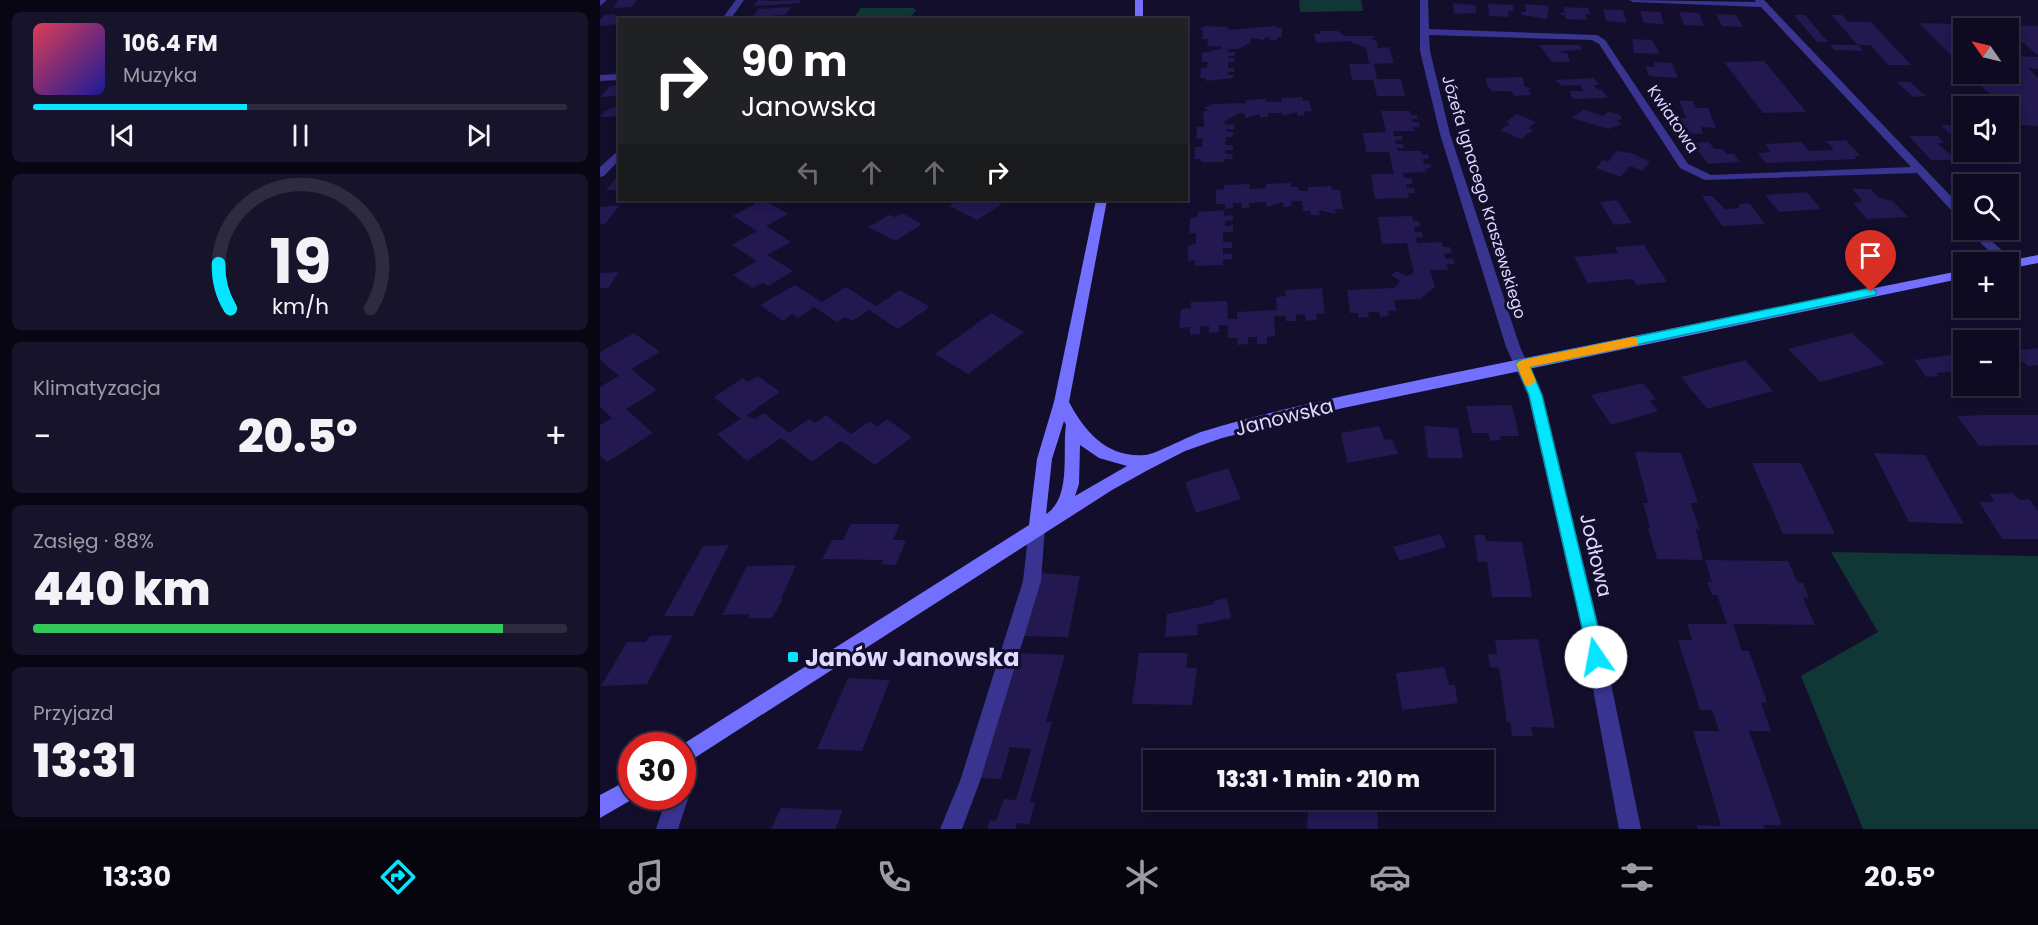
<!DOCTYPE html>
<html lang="pl">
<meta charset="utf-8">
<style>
body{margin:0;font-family:Poppins,sans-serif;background:#17132a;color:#f1f3f6;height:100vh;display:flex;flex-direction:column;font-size:22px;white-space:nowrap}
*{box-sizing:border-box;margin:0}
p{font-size:20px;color:#9b9aa5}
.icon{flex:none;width:33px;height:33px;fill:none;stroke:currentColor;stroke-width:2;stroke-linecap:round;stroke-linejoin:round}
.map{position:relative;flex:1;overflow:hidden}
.details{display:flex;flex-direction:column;gap:12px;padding:12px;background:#080612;width:600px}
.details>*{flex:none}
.top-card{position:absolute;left:18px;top:18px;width:570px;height:183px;border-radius:0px;box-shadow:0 3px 9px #0003,0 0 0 2px #2e2b3f;background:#202124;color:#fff;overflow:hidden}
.needle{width:39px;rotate:304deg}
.controls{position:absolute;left:1353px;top:18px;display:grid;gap:12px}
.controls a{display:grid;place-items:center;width:66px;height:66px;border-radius:0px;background:#0e0a21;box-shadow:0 3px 9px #0003,0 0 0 2px #2e2b3f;font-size:30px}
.speed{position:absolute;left:18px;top:732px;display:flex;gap:12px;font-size:30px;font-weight:700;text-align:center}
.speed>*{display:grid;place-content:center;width:78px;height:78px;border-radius:50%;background:#0e0a21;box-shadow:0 3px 9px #0003,0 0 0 2px #2e2b3f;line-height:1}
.speed .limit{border:9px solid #d22;background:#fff;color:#111}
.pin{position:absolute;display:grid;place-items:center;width:51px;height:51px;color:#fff;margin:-62px -26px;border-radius:50% 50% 50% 0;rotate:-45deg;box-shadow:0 0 6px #0007}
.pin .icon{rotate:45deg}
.me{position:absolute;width:66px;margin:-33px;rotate:348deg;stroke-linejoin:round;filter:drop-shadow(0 0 4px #0008)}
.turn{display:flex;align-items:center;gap:21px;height:126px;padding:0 24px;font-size:27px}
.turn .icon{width:78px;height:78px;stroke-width:2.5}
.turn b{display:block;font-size:42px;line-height:51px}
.lanes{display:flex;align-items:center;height:57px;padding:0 24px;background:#0003;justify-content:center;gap:30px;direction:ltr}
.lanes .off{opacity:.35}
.big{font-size:45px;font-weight:800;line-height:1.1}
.details .widget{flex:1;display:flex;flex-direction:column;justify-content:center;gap:9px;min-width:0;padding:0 21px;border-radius:9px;background:#17132a}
.details .dial{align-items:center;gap:0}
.dial svg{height:156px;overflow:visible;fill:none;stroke:#2e2b3f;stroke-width:7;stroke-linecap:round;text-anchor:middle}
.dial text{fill:#f1f3f6;stroke:none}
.song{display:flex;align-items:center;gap:18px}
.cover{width:72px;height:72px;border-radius:9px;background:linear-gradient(135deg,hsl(350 70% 55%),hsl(240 70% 35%))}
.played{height:6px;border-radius:3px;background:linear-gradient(90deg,#05e5ff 40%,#2e2b3f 40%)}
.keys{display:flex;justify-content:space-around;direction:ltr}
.heat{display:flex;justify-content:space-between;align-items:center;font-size:33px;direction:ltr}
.charge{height:9px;border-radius:4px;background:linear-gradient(90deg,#34c759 88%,#2e2b3f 0)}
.trip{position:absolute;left:543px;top:750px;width:351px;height:60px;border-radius:0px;background:#0e0a21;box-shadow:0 3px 9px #0003,0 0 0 2px #2e2b3f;font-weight:800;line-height:60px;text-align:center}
.tab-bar{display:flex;height:96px;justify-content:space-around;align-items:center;background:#06040d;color:#9b9aa5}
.tab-bar .icon{width:42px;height:42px}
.tab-bar .current{color:#05e5ff}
.tab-bar b{font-size:27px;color:#f1f3f6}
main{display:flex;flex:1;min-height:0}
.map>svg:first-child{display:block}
</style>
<main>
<section class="details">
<div class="widget">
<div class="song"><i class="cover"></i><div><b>106.4 FM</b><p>Muzyka</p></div></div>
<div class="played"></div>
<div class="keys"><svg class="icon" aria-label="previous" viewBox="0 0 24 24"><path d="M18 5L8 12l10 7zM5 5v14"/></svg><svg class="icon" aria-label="pause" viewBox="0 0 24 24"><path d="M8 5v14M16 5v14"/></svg><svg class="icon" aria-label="next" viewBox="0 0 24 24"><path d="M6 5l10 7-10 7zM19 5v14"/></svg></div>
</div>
<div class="widget dial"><svg viewBox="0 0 100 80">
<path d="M14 69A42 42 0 1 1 86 69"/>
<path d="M14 69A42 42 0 0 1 8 46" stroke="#05e5ff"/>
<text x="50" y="56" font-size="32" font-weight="700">19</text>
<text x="50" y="72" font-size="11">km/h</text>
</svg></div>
<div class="widget"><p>Klimatyzacja</p>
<div class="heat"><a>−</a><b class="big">20.5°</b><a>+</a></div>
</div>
<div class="widget"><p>Zasięg · 88%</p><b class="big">440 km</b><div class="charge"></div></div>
<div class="widget"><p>Przyjazd</p><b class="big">13:31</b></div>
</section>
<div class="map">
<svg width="1438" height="829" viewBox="0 0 1438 829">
<rect width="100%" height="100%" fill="#130e2c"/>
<path fill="#103735" d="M699,0H761L763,11L700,12Z
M261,8H313L316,10L309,19H253Z
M1231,552L1438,556V829H1263L1201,676L1278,632Z"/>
<path fill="#23184f" d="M18,0H37L32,7L13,8Z
M158,0L174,1L201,0L200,3L153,6Z
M853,3L876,5V13L854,14Z
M888,4L913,5V11H908L909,17L889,16Z
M925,4L949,6L947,19L922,15L921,12H926Z
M191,7L185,15L152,17L158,9Z
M963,7L988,8L990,14H985L987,20L966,19L965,15H961L960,13H965Z
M1003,9L1023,10L1027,23L1006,21Z
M1040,11L1060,12L1064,24L1044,23Z
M1079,12L1099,13L1104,26L1084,25Z
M16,14L14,16H22L17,24L0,26V20L4,15Z
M1116,14L1136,15L1143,27L1122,26Z
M1194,15H1205L1228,42H1217Z
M1231,15H1242L1248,22H1271L1311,65H1288L1270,45H1258Z
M1319,23L1438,26V55L1422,42L1408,41V28H1364V68Z
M606,26L628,27V30L676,26V28H682V37H677V40H670V37L664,38V40L650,38V43L638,49H628V52H635V56H628V58H635L634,62H628V68H634V72H628L627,75H634L633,78L606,81V78H600L601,68H607L608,62H602V53L621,49V46L607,47L608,39H602L603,30L600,29Z
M720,31H738L745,36H776L771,39L777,41L778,48L789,47L794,63L774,64L777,79H801L805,96H777L773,80H752L749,64H769L766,48L749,41L716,43L714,34H720Z
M1032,39L1052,40L1060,54L1034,53Z
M939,45H980L982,50L960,51L962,53H967L970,62H952Z
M1230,45H1258L1263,51L1234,50Z
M1408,51L1414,56L1438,57V69L1428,68L1438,78V126L1421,125L1408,113V106H1402L1369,74H1408Z
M1164,61L1184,85L1206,112L1163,113L1124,62Z
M1054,62L1072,63L1078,78L1049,76L1045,66L1055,67Z
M923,77L924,86L933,89L928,90L931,95L914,96L911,91H892L886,84V78Z
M994,78L999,85H994L998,90H1002L1008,98L972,99L970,91H984L980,85L962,86L955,80Z
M1297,82H1310L1326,96L1313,97Z
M20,85L17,96L0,97L10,86Z
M702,97L703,101L709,100L712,111L704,112V115L697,116V112L683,116L682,113H668V117H660V114L645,118V114L639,113L624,122L626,125L634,124V129H626V132H633V137H626L625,145H633V150H625V154H633L632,159H624V162H601V159H594L595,147H602L603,138L596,139L597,127H604L603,112L608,110L604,108L612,104L646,103V100L666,99V102H682L681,98Z
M1079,101H1093L1096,108H1108L1116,128L1101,127L1103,134L1086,133L1080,118H1086Z
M20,105V116L0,117L5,111Z
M984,109L1003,116L1009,111L1020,115L1022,118L1018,121L1022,124L1009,129L972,118Z
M781,111H810L811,115H817L818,119H812V122H819L820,127H813L815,131H793L794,136H802V140H795L796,144H803L804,148H797L798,151H821L822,155L828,154L829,159H823L824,164H830L832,168L825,169L826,172L803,173L804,178H811L813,184H806L807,188H814L815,193H808L809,198L775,199L771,174H794L789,152H766L763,133L786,132Z
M917,114L936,122L928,128L933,130L921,139L900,130L910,124L906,122Z
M1341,125H1358L1364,133H1349Z
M1309,136H1338L1344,143H1337L1357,160H1331Z
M1246,140L1261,156H1254L1257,159L1166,163L1158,153L1171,152L1165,144L1201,142L1209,151L1234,150L1226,141Z
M1109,142L1114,149H1123L1127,154H1134L1140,162L1108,164L1092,143Z
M1016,151L1031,153L1050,162L1043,171L1030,166L1021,177L996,168L1003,160L1008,162Z
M17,177H20V190H6Z
M1349,180H1378L1383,184H1364V195Z
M691,183V187H698L699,191H708V187L731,186L732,190H740L743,209H735L736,214L719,210L720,215H711L710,211H703L702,201H691L692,206L683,207V202L667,207L666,202L649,203V208H642V203H633V208L625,209V204H616V190L624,189V185L650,184V189L666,188V184Z
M1252,189H1271L1279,198L1293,201L1308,217L1267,219L1253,203L1261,202V199Z
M1207,192L1221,209L1179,212L1165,195Z
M1102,196H1112L1125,209L1139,208V204H1150L1165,224L1122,226Z
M148,200H164L188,214L166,226L191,242L167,255L193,271L168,286L163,283L153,288L133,275L157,261L132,245L157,231L133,216L155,204Z
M359,200H392L402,204L377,220L349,206Z
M1017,200L1032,223L1014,225L1000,202Z
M20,205L5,224H0V207Z
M624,210V216L633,215V220L625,221V226L633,225V232H623V242H632V248H623V254H632V259L623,260V265L595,266V260L588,261V245L596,244V233H589L590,218L598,217V212Z
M302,213L322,224L295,241L268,227L289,215L295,217Z
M812,216L813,221H819L820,227H814L815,232H822L823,237L816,238L817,243L842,242L843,247H850L852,253H844L846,259L853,258L855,264H847L848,270H830L835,287L820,299L794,300L796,311H788L789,316L780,317L779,312H768L769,317L759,318L758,313H750L747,290L794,288L800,281L791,275L797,271L806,276L814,273L807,243L782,244L778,217Z
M1044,245L1067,282L1036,285L1033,279L988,283L974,257L1018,253L1015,247Z
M19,272L8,288H0V273Z
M195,285L222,302L246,287L276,306L300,290L330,307L298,329L269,310L252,321L245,317L237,322L214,307L198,318L192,314L183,321L160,305Z
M722,288L725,314H716L717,320L706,321L705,314L696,315V321H686V316H674L675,336L667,337V344H657V337H648V344L637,345L638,338H628V325H619V332L609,333V326L600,327V334L590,335V327L579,328L581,309L591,308V302L627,301L628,319H637V312L677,310L676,297L686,296L685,290Z
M391,313L424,332L368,374L335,354Z
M34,333L60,352L31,369L57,390L26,409L53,433L7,462L0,456V425L12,418L0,407V387L19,376L0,360V352Z
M1252,333L1285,364L1220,382L1188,349Z
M1420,347L1423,350L1438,348V365L1428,366L1423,362L1408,364V348Z
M1364,353V370L1336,373L1339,376L1326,377L1314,360Z
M1145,360L1173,391L1107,409L1081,377Z
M158,376L180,392L147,415L154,419L164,413L189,433L209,419L215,423L226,415L251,434L270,421L277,427L287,419L312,437L275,465L241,441L212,462L181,438L147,461L117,434L141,419L114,397L143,378L148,382Z
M1043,383L1056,399L1050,401L1058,411L1011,425L991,395Z
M912,405L919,436H900L901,440L890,441L888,433H872L866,406Z
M1382,415H1438V445L1379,446L1357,416Z
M779,426L785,440L792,439L798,454L747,463L741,433Z
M824,426L858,428L863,458H828Z
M1035,452L1081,453L1098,503H1090L1100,530L1096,529L1103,560L1057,559L1048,528H1050L1043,503H1048Z
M1274,453L1325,455L1364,524L1309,522Z
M1152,463H1201L1235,534H1183Z
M628,468L641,499L596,513L585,482Z
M1413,493L1419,500L1429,499L1438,511V539H1402L1379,502H1394L1390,494Z
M251,524H300L293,540H306L296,565L281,564L283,560L222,559L232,540H243Z
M840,534L846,547L800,561L793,547Z
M874,535H885L886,541L922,542L932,597H892L887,562H878Z
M129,545L93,616H64L103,546Z
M1105,560L1188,561L1198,583H1203L1209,598H1203L1215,625L1133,624L1142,651H1149L1167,702L1161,703L1171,731H1149L1182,825H1164L1165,829H1098L1097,825L1121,826L1093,731H1119L1112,710H1100L1078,640H1092L1087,624H1127L1117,595H1112L1107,582H1112Z
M196,565L181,599H183L172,618H148L150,614L122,615L147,566Z
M441,573L480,576L468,637L422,636Z
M627,598L631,618L597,625L598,635L565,637L567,614L614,604V601Z
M73,635L47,684L1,686L27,642H46L50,636Z
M938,639L955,728L931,727L933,736H912L910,722H907L899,668L890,667L888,654H897L895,640Z
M417,653L465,655L446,722H452L430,802H435L429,824L417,823L415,829H387L390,820L396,821L404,799L416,800L431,749L410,747L401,779L378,778Z
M539,653H588L586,668H597L592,705L532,704Z
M844,667L849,685H855L858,703L802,710L796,673Z
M248,678L290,680L262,751L217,749Z
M181,808L243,810L235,829H171Z
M708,809H777L778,829H707Z"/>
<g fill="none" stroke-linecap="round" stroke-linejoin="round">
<path fill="#383490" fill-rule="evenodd" d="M0,0H7L0,6Z
M136,0H144L130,20H121Z
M820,0H828L829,29L997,35L1005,40L1088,164L1111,175L1311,167L1161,7L1033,2L1029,0L1156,2L1155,0H1164L1364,210V220H1360L1317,173L1105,180L1080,168L999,44L992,40L829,35L830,51L850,134L920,347L942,395L1001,635L1041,829H1019L983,635L928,395L906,347L840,134L820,51Z
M20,74V80L0,81V75Z
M20,149V159L4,176L0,177V167Z
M1368,230H1380L1411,259V265L1400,262Z
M437,521L443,523L445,528L441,581L380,781L362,829H340L360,781L423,581L429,528L431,523Z
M82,787L89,796L78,829H56L67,796H82Z"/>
<path fill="#7470ff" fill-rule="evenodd" d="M535,0H543V20H535Z
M496,200H507L469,402C485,432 507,458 545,455C556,454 587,437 601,432C647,417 696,407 743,396C949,352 1157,312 1364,270V278L743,408L622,438L585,451L548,470L512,490L82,766V746H80L429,525L437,459L454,402ZM464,421L466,425C462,451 472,498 446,514L452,459ZM480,445L499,458L527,466L475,496L479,484Z
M1438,255V263L1408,269V262H1403Z
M32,778V796H38L0,818V795Z"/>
</g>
<path fill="#05e5ff" stroke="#0395a6" stroke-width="1.5" d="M1271,288L1277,292L1275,295L930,367L942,395L1005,657L1002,663L996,665L990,663L929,395L916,364L918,361Z"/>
<path fill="#f59e0b" d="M1033,337L1038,338V345L930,367L936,381L930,386L925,385L916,364L922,360Z"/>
<rect fill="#05e5ff" stroke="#130e2c" stroke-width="2" x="187" y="651" width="12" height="12" rx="3"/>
<g text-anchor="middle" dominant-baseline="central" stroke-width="6" stroke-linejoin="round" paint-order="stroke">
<g font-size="16" fill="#ddd9ff" stroke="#130e2c">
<text transform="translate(1073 119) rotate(56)">Kwiatowa</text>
<text transform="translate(884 197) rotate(73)">Józefa Ignacego Kraszewskiego</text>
</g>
<g font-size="20" fill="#ddd9ff" stroke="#130e2c">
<text transform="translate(684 417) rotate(-14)">Janowska</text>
<text transform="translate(996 555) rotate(77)">Jodłowa</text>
</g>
<g font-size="24" font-weight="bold" fill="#ddd9ff" stroke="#130e2c" text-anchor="start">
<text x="205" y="657">Janów Janowska</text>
</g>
</g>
</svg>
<div class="controls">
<a><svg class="needle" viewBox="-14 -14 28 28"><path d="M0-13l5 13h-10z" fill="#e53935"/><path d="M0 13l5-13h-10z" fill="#9b9aa5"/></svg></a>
<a><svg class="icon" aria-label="sound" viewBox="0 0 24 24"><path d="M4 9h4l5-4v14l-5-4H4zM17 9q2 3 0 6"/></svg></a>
<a><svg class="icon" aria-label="search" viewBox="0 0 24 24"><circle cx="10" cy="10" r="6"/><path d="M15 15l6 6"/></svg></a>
<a>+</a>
<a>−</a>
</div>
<div class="speed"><div class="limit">30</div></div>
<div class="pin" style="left:1271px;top:292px;background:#d93025"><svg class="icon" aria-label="arrive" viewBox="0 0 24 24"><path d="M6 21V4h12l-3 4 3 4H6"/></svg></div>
<svg class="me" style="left:996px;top:657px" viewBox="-20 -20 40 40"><circle r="19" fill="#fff"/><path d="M0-13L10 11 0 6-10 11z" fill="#05e5ff"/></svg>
<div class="trip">13:31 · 1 min · 210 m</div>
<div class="top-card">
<div class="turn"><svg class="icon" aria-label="right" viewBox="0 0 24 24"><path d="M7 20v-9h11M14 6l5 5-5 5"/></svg><div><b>90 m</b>Janowska</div></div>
<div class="lanes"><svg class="icon off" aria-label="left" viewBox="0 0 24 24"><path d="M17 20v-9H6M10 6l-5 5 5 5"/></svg><svg class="icon off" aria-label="ahead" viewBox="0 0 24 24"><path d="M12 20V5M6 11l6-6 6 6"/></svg><svg class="icon off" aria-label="ahead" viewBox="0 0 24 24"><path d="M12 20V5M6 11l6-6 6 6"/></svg><svg class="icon" aria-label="right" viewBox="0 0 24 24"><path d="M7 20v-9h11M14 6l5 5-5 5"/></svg></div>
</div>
</div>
</main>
<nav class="tab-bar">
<b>13:30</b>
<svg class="icon current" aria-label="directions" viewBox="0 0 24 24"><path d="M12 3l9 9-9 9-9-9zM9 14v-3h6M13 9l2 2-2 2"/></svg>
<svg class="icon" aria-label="music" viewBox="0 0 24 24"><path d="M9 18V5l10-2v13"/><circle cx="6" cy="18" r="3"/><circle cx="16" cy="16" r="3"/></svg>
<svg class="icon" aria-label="phone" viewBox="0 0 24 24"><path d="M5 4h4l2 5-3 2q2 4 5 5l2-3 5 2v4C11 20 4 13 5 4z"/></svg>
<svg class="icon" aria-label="climate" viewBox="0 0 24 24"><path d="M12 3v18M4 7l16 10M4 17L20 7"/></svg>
<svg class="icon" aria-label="car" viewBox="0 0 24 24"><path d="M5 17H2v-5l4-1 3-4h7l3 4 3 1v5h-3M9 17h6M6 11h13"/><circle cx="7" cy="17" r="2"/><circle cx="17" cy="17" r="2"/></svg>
<svg class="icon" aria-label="filters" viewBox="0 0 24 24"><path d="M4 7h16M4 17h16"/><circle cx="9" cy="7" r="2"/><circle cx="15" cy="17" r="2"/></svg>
<b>20.5°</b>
</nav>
